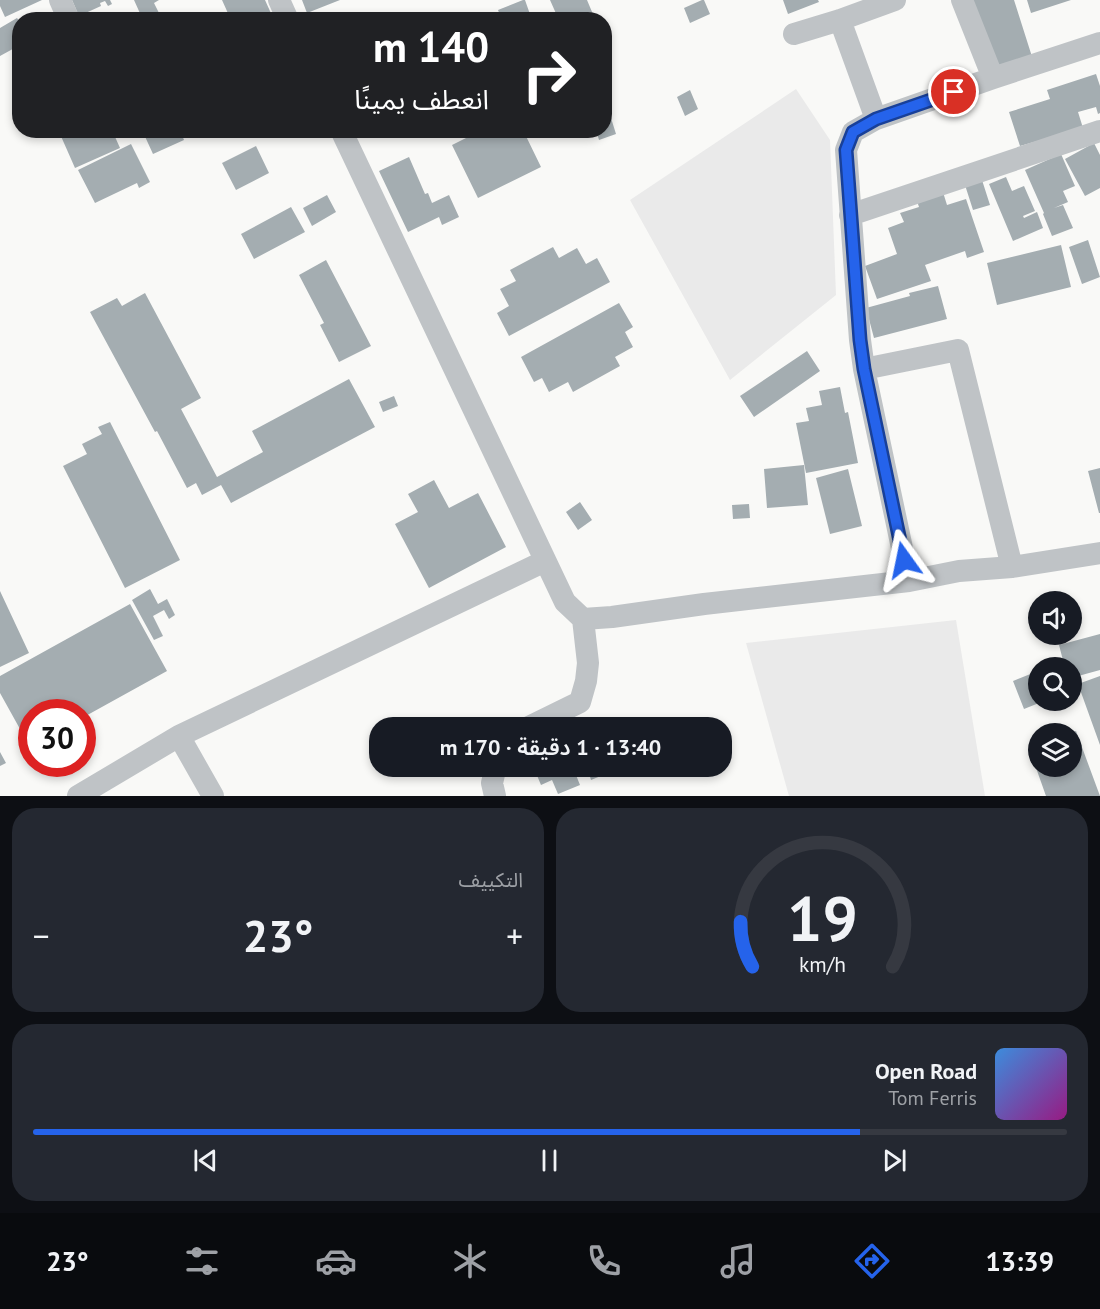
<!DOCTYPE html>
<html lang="ar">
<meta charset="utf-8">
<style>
body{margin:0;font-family:"PT Sans","Noto Sans Arabic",sans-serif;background:#242831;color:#f1f3f6;direction:rtl;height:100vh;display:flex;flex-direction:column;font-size:22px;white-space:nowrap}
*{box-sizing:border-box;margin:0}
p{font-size:20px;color:#9ea1a6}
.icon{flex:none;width:33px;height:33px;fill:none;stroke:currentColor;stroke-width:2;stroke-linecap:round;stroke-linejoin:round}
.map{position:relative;height:796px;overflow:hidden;direction:ltr}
.side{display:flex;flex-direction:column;gap:12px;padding:12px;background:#0d0f14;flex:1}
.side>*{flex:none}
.banner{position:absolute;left:12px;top:12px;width:600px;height:126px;border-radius:24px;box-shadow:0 3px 9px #0003;direction:rtl;background:#202124;color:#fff;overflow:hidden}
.fabs{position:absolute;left:1028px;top:591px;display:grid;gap:12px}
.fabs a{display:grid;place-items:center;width:54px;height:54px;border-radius:50%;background:#171b24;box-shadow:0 3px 9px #0003;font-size:30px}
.speed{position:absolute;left:18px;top:699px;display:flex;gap:12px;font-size:30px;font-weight:700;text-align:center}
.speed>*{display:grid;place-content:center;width:78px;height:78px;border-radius:50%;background:#171b24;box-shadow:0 3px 9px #0003;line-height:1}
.speed .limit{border:9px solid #d22;background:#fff;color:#111}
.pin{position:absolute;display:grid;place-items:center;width:51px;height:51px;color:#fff;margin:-26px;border:3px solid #fff;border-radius:50%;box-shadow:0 2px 6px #0007}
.me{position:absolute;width:66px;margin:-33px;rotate:348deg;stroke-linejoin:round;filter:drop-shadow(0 0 4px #0008)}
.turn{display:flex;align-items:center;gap:21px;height:126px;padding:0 24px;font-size:27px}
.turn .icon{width:78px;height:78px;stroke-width:2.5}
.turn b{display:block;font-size:42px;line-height:51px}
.big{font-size:45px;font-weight:600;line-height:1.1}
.side .card{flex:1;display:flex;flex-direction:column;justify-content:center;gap:9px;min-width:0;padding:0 21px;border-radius:24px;background:#242831}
.side .dial{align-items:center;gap:0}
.dial svg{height:156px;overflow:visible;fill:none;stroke:#363941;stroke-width:7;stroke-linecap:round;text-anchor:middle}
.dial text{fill:#f1f3f6;stroke:none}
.song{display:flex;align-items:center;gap:18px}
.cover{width:72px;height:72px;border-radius:9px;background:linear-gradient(135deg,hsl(210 70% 55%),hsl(310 70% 35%))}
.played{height:6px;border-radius:3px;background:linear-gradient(90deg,#2563eb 80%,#363941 80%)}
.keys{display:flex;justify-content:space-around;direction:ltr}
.heat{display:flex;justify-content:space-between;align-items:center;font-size:33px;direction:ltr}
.side .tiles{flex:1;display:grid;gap:12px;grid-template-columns:1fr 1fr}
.card:last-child{grid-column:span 2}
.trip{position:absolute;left:369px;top:717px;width:363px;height:60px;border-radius:24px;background:#171b24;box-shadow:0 3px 9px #0003;font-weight:600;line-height:60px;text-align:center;direction:rtl}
.tab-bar{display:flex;height:96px;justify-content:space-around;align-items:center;background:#090b0e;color:#9ea1a6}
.tab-bar .icon{width:42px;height:42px}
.tab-bar .active{color:#2563eb}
.tab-bar b{font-size:27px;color:#f1f3f6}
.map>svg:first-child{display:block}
</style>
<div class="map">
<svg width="1100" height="796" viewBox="0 0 1100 796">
<rect width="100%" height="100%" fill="#f9f9f7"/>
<path fill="#eaeaea" d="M796,89L830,140L836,295L730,380L630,200Z
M956,620L985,796H789L746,643Z"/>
<path fill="#a4adb1" d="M0,0H42L5,17L0,6Z
M72,0H110L112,4L108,6L105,1L100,3L101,6L79,16Z
M134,0H159L154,3L159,13L143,20Z
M222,0H265L274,20H231Z
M302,0H340L307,13Z
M523,0H525L532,20H502L498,10Z
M550,0H587L595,19L572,20L569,13L558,18Z
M702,0H704L710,14L690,23L684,8Z
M783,0H818L819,2L788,14Z
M973,0H1014L1034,63L996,74Z
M1027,0H1071L1031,13Z
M17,18L20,22V45L0,56V28Z
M1096,74L1100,86V113L1098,114L1096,107L1078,112L1083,128L1020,146L1009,112L1050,99L1047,90Z
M690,90L698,109L685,116L677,97Z
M611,118L616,134L599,140L596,130H604V120Z
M68,130H112L120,148L75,168L60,134Z
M142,130H180L184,140L153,154Z
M196,130H215L200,138Z
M470,130H523L541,167L478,198L452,145L472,135Z
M1094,143L1100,155V188L1085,196L1065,159Z
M131,144L150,182L139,188L137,183L95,203L78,170Z
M256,146L269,173L236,190L222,163Z
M1061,154L1075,186L1063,191L1068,202L1054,208L1063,205L1073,228L1052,236L1043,214L1044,213L1025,170Z
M409,157L425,194L428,193L432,203L449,195L459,217L442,225L439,217L408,232L379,171Z
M1006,177L1012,191L1024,186L1035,211L1023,216L1024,218L1037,212L1043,228L1013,241L989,184Z
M982,180L990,205L973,210L965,185Z
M942,189L947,205L966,199L984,252L967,258L965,251L925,265L931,281L877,299L865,266L897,254L888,228L904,222L900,213L919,207L916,198Z
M327,195L336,212L312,226L303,208Z
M291,207L305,232L254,259L241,234Z
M1088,240L1100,277L1082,284L1069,247Z
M1061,245L1071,287L997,305L987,263Z
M553,247L559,258L577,248L586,264L597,258L610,282L509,336L497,313L509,306L500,289L516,281L510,270Z
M326,260L371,346L339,362L320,325L324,323L299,275Z
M938,286L947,319L874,338L866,308L910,296L909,293Z
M145,293L201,398L181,409L217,477L263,452L252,431L349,379L375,427L231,503L221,485L202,495L196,483L187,488L157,431L155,432L90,312L117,298L122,306Z
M619,303L633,327L625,332L633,347L615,357L620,366L573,392L568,382L549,392L542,378L534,382L521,357Z
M807,351L820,371L754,417L740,396Z
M840,387L845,413L848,412L858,463L806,473L796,423L809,421L806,408L822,405L819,391Z
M394,396L398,406L383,412L379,402Z
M110,422L180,560L125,588L63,466L87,454L82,444L102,434L98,427Z
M804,465L808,505L767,508L764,469Z
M1100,468V513H1099L1088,471Z
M848,469L862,526L830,534L816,478Z
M434,480L449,508L478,493L506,547L429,588L395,524L418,512L408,494Z
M580,502L592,520L578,530L566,512Z
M749,504L750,518L733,519L732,505Z
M150,589L158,604L167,599L175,615L169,619L164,610L153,616L163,636L154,640L132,600Z
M0,591L29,653L0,667Z
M130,604L167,671L82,718V712H32V746L30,747L0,693V676Z
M1100,634V670L1071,678V668H1065L1059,645Z
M1038,671V700L1044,701L1024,709L1013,681Z
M1100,676V745L1078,684Z
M590,720L593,728H573V727Z
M1076,731L1100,796H1046L1029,748L1038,745V766H1071V733Z
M0,752L6,763L0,766Z
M533,766H611L613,771L591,780L588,770L576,775L580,785L558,794L552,780L541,785Z"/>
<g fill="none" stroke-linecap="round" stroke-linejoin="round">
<path stroke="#bfc3c6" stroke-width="22" d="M60,0L69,20
M279,0L288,20
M962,0L993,78
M840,20L876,119
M794,34L840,20L895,0
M341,130L565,602L583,619L612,617L704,604L909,581L959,571L1012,567L1100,553
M850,215L1100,131
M864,369L958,350L1012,567
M909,581L864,369L860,340L846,150L853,132L876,119L993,78L1100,43
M527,728L580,702L586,681L588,663L583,619
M179,736L213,796
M78,796L179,736L545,561
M495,796L492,783L496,766"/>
</g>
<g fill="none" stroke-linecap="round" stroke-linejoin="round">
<g stroke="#184099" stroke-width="15">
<path id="route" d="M904,560L864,369L860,340L846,150L853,132L876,119L954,92"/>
</g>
<use href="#route" stroke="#2563eb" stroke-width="10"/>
</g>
</svg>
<div class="fabs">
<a><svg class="icon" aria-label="sound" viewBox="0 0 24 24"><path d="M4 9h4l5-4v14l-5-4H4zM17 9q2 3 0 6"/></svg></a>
<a><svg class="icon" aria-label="search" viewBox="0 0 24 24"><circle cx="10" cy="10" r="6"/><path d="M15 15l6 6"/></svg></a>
<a><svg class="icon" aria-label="layers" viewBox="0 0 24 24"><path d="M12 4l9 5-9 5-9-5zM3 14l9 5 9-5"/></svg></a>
</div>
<div class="speed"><div class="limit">30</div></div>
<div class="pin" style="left:954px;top:92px;background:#d93025"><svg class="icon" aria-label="arrive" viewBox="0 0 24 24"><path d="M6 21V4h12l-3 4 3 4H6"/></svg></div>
<svg class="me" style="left:904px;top:560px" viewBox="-20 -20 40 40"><path d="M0-17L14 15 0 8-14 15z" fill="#2563eb" stroke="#fff" stroke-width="4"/></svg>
<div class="trip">13:40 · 1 دقيقة · 170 m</div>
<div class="banner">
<div class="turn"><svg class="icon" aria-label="right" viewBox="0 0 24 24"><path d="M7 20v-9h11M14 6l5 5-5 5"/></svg><div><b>140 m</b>انعطف يمينًا</div></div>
</div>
</div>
<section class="side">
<div class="tiles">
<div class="card dial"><svg viewBox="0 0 100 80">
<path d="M14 69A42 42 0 1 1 86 69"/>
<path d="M14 69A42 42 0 0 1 8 46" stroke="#2563eb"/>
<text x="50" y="56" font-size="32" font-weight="700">19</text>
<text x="50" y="72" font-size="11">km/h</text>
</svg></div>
<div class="card"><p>التكييف</p>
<div class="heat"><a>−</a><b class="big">23°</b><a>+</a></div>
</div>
<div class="card">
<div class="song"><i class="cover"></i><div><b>Open Road</b><p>Tom Ferris</p></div></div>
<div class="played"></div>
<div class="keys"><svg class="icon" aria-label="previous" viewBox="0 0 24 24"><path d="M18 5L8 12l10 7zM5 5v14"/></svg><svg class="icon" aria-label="pause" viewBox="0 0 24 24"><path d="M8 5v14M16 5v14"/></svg><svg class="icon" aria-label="next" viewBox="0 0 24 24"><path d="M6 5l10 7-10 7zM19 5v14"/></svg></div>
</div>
</div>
</section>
<nav class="tab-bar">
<b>13:39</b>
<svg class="icon active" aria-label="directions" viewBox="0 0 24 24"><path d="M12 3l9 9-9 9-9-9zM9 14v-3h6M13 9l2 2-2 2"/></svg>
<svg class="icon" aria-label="music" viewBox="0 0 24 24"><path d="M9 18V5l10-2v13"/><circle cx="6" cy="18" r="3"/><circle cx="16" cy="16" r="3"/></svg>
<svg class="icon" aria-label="phone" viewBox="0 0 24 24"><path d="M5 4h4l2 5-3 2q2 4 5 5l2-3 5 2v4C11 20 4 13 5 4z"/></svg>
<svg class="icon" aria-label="climate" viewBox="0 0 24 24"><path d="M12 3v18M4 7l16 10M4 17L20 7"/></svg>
<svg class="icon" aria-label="car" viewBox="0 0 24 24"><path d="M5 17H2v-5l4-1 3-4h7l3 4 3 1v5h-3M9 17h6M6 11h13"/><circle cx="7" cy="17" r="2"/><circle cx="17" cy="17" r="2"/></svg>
<svg class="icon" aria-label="filters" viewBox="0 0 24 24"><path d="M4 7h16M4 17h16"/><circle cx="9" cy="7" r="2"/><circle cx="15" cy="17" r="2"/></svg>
<b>23°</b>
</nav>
